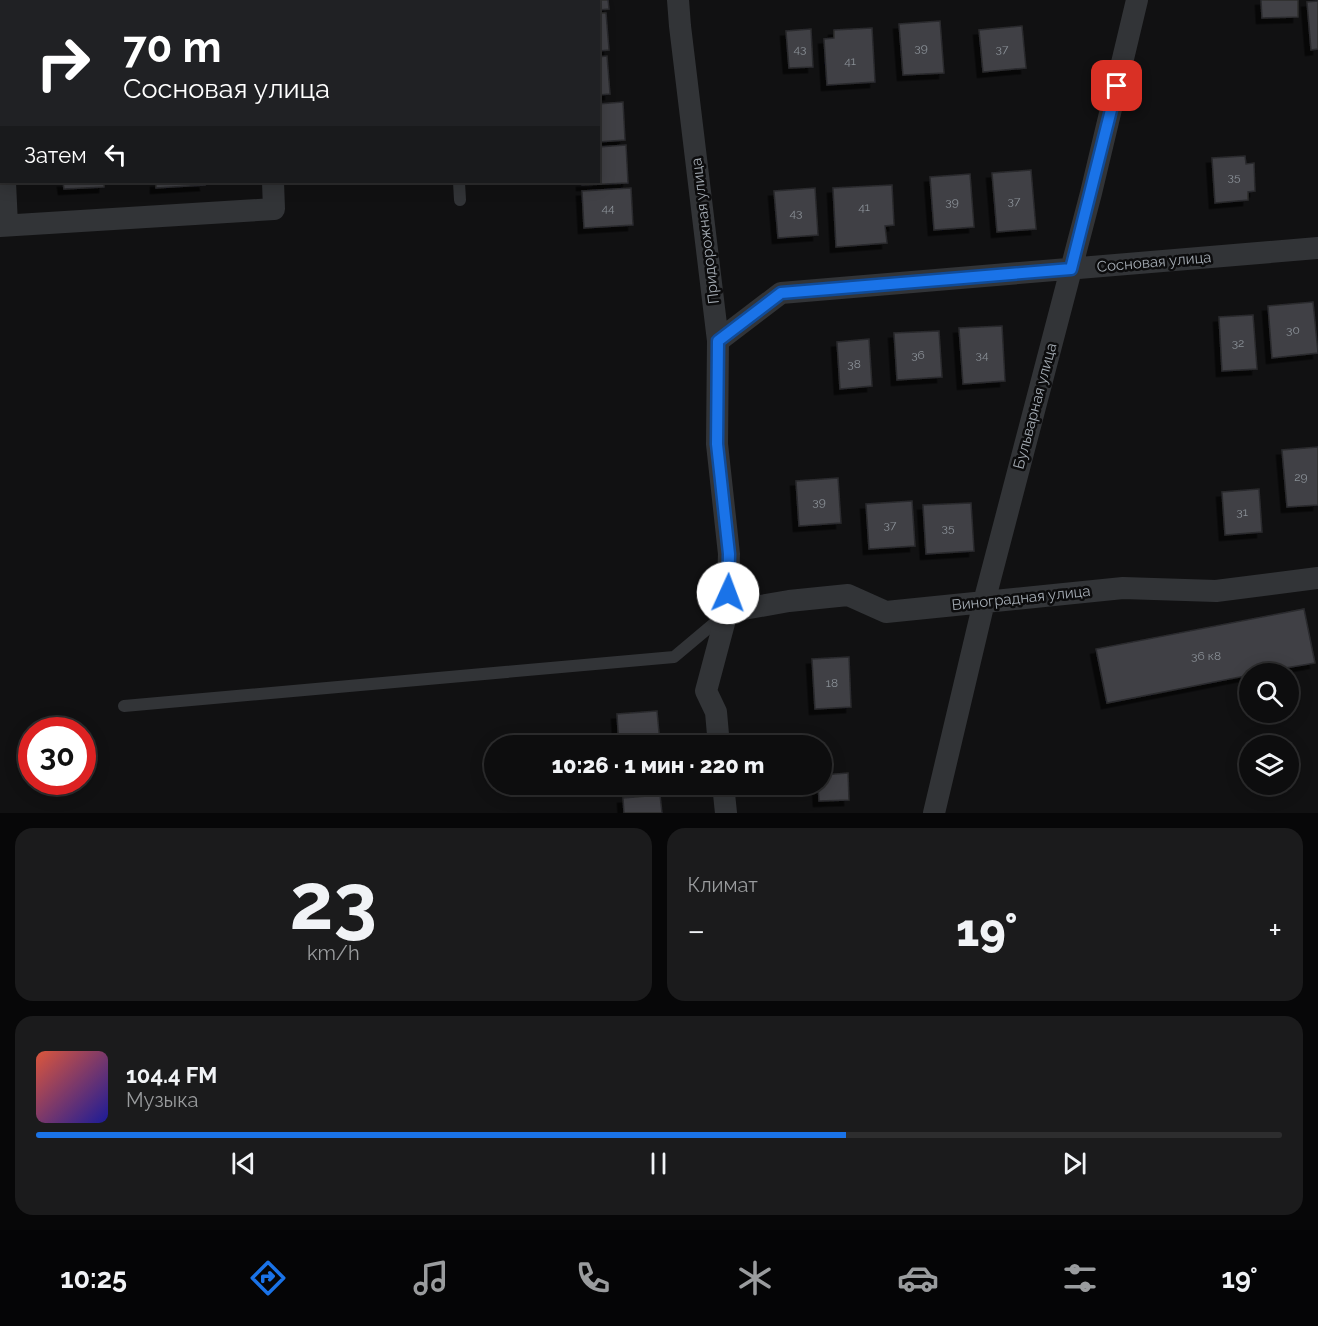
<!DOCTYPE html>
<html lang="ru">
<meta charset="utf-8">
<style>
body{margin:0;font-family:Raleway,sans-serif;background:#1b1b1c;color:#f1f3f6;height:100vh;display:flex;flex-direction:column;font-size:22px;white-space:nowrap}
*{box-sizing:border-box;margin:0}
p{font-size:20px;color:#9a9c9e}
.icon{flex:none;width:33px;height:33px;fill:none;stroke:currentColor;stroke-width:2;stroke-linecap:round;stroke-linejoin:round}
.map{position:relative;height:813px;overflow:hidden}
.side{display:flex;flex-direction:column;gap:15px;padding:15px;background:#070708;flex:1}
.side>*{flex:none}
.top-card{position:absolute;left:0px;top:0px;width:600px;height:183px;box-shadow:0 3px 15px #0003,0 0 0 2px #2d2d2e;background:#202124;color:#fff;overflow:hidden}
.buttons{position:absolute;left:1239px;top:663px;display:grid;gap:12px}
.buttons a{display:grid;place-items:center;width:60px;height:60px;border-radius:50%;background:#0d0d0e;box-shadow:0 3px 15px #0003,0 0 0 2px #2d2d2e;font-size:30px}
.speed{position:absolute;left:18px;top:717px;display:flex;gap:12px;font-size:30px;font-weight:700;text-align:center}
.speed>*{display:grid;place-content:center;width:78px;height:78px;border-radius:50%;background:#0d0d0e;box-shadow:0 3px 15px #0003,0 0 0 2px #2d2d2e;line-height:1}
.speed .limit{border:9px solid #d22;background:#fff;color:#111}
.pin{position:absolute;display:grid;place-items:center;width:51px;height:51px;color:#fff;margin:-26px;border-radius:12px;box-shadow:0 3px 9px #0006}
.me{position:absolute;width:66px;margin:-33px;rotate:2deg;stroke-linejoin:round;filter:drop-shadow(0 0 4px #0008)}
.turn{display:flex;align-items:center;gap:21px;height:126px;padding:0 24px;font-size:27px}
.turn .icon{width:78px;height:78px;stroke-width:2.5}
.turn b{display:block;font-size:42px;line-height:51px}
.then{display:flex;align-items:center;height:57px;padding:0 24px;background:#0003;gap:12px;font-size:22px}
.big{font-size:45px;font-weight:800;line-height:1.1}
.side .card{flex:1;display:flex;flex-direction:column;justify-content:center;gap:9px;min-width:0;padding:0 21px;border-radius:18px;background:#1b1b1c}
.side .dial{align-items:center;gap:0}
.dial b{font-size:78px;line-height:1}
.song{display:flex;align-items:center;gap:18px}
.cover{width:72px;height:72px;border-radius:9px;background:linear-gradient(135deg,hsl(10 70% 55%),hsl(240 70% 35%))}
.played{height:6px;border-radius:3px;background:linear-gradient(90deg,#1a73e8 65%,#2d2d2e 65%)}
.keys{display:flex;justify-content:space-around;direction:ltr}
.heat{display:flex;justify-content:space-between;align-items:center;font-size:33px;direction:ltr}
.side .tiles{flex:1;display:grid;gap:15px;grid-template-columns:1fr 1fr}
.card:last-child{grid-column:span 2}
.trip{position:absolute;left:484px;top:735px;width:348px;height:60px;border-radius:30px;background:#0d0d0e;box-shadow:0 3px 15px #0003,0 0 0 2px #2d2d2e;font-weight:800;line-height:60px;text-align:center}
.dock{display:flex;height:96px;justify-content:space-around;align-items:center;background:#050506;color:#9a9c9e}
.dock .icon{width:42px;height:42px}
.dock .selected{color:#1a73e8}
.dock b{font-size:27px;color:#f1f3f6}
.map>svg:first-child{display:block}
</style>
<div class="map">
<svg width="1318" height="813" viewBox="0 0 1318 813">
<defs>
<filter id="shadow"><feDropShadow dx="-5.5" dy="5.5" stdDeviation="0" flood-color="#0009"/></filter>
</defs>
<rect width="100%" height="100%" fill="#111112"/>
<path fill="#404145" stroke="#2b2b2e" stroke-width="1.5" filter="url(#shadow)" d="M154,0H218L219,2H155Z
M563,0H608L609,9L598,10V2Z
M1261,0H1298V17L1262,18Z
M1318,1V49L1311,50L1307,2Z
M598,13H606L609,50L598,51Z
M940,21L944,73L903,75L899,24Z
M1022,26L1026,68L983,72L979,30Z
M872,28L875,82L827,85L824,39L834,38V30Z
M811,29L813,67L789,68L786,31Z
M607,56L610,94L598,95V57Z
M623,102L625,140L598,142V104Z
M626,145L628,183L582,185V182H598V147Z
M1245,156L1246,164L1254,163L1255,191L1248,192V200L1215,203L1212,158Z
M1031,170L1036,229L997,232L992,173Z
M970,174L974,227L934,230L930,177Z
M63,182H104V187L64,189Z
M156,182H204L205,185L156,188Z
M892,185L894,225L885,226L887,243L836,247L833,188Z
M631,188L633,225L584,228L582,191Z
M815,188L818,235L778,238L774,191Z
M1313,302L1318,353L1272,358L1268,306Z
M1253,315L1257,369L1222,371L1219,317Z
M1002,326L1005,381L963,384L959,328Z
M939,331L942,377L897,380L894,333Z
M869,339L872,386L840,389L837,342Z
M1318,447V505L1287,507L1282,450Z
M838,478L841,523L799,526L796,481Z
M1259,489L1262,532L1225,535L1222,492Z
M912,501L915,546L869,549L866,504Z
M971,503L974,551L926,554L923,505Z
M1304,609L1315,663L1250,674V675L1107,703L1096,649Z
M849,657L851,707L815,709L812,659Z
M657,711L660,744L619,746L617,714Z
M848,773L849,800L819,801L818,784H822V775Z
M625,784H665V786L626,789Z
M660,795L662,813H624L623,798Z"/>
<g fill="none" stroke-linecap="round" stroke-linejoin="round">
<path stroke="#323437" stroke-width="12" d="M450,0V2
M459,182L460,200
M124,706L674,657L724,615"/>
<path stroke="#323437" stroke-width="22" d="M262,0V2
M678,0L680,26L718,341L717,444L729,554L727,612L706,691L716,712L719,746
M0,97L2,125
M5,182L7,225
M0,226L274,209L273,182
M718,341L781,293L1318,248
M727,612L789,601L848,595L886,612L1123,588L1216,591L1318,578
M723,784L726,813
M934,813L984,602L1091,193L1137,0"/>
</g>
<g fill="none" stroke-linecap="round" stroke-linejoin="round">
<g stroke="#114b97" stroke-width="15">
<path id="route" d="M728,593L729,554L717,444L718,341L781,293L1071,269L1117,86"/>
</g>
<use href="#route" stroke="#1a73e8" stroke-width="10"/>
</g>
<g text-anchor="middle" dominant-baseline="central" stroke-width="5" stroke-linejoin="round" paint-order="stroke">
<g font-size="12" fill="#8a9097">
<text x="921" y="48">39</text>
<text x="800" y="49">43</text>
<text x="1002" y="49">37</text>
<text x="850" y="61">41</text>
<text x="1234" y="177">35</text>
<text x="1014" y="201">37</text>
<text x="952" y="202">39</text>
<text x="864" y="207">41</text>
<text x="608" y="208">44</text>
<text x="796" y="213">43</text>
<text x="1293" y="330">30</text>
<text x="1238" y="343">32</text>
<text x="918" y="355">36</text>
<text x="982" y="355">34</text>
<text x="854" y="364">38</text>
<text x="1301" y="477">29</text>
<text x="819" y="502">39</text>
<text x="1242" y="512">31</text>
<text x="890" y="525">37</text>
<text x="948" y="528">35</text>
<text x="1206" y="656">36 к8</text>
<text x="832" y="683">18</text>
</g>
<g font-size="15" fill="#a3aab2" stroke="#0c0c0d">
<text transform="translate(705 231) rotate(-97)">Придорожная улица</text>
<text transform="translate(1154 262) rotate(-5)">Сосновая улица</text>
<text transform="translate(1035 406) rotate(-75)">Бульварная улица</text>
<text transform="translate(1021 598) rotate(-6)">Виноградная улица</text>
</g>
</g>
</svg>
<div class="buttons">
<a><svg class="icon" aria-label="search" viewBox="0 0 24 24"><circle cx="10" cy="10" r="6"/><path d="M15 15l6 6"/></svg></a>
<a><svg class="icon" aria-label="layers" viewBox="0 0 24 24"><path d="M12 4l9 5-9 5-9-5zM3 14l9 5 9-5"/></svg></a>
</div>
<div class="speed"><div class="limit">30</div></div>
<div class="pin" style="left:1117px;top:86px;background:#d93025"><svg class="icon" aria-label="arrive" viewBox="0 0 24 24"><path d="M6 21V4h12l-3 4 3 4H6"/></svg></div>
<svg class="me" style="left:728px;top:593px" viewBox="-20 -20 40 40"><circle r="19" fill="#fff"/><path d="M0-13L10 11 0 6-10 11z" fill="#1a73e8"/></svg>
<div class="trip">10:26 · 1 мин · 220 m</div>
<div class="top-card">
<div class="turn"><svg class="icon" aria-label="right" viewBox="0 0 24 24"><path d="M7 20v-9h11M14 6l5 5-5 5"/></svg><div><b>70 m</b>Сосновая улица</div></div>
<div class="then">Затем<svg class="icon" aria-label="left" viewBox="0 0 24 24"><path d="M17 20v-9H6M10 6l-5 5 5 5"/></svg></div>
</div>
</div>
<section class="side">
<div class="tiles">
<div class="card dial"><b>23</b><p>km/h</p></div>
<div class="card"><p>Климат</p>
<div class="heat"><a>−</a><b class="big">19°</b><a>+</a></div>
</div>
<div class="card">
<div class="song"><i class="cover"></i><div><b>104.4 FM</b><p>Музыка</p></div></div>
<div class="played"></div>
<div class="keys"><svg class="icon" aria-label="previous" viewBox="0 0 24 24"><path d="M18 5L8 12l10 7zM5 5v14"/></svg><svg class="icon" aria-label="pause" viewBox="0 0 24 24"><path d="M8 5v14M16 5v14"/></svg><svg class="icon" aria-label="next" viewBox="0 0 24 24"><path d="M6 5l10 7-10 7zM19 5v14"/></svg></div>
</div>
</div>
</section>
<nav class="dock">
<b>10:25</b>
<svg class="icon selected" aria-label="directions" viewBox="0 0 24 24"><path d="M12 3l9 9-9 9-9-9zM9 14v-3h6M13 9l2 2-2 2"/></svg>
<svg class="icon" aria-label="music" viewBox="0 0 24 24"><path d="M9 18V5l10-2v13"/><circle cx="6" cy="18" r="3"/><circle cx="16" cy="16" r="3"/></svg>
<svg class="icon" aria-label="phone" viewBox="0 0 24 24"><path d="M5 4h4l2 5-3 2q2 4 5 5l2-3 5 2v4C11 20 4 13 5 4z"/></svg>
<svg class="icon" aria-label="climate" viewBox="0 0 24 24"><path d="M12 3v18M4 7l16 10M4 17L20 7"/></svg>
<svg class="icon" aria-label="car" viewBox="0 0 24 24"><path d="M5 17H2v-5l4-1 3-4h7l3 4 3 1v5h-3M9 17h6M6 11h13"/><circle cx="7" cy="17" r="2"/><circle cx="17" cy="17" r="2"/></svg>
<svg class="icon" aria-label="filters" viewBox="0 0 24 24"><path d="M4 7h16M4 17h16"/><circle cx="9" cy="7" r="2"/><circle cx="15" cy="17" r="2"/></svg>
<b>19°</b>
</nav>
